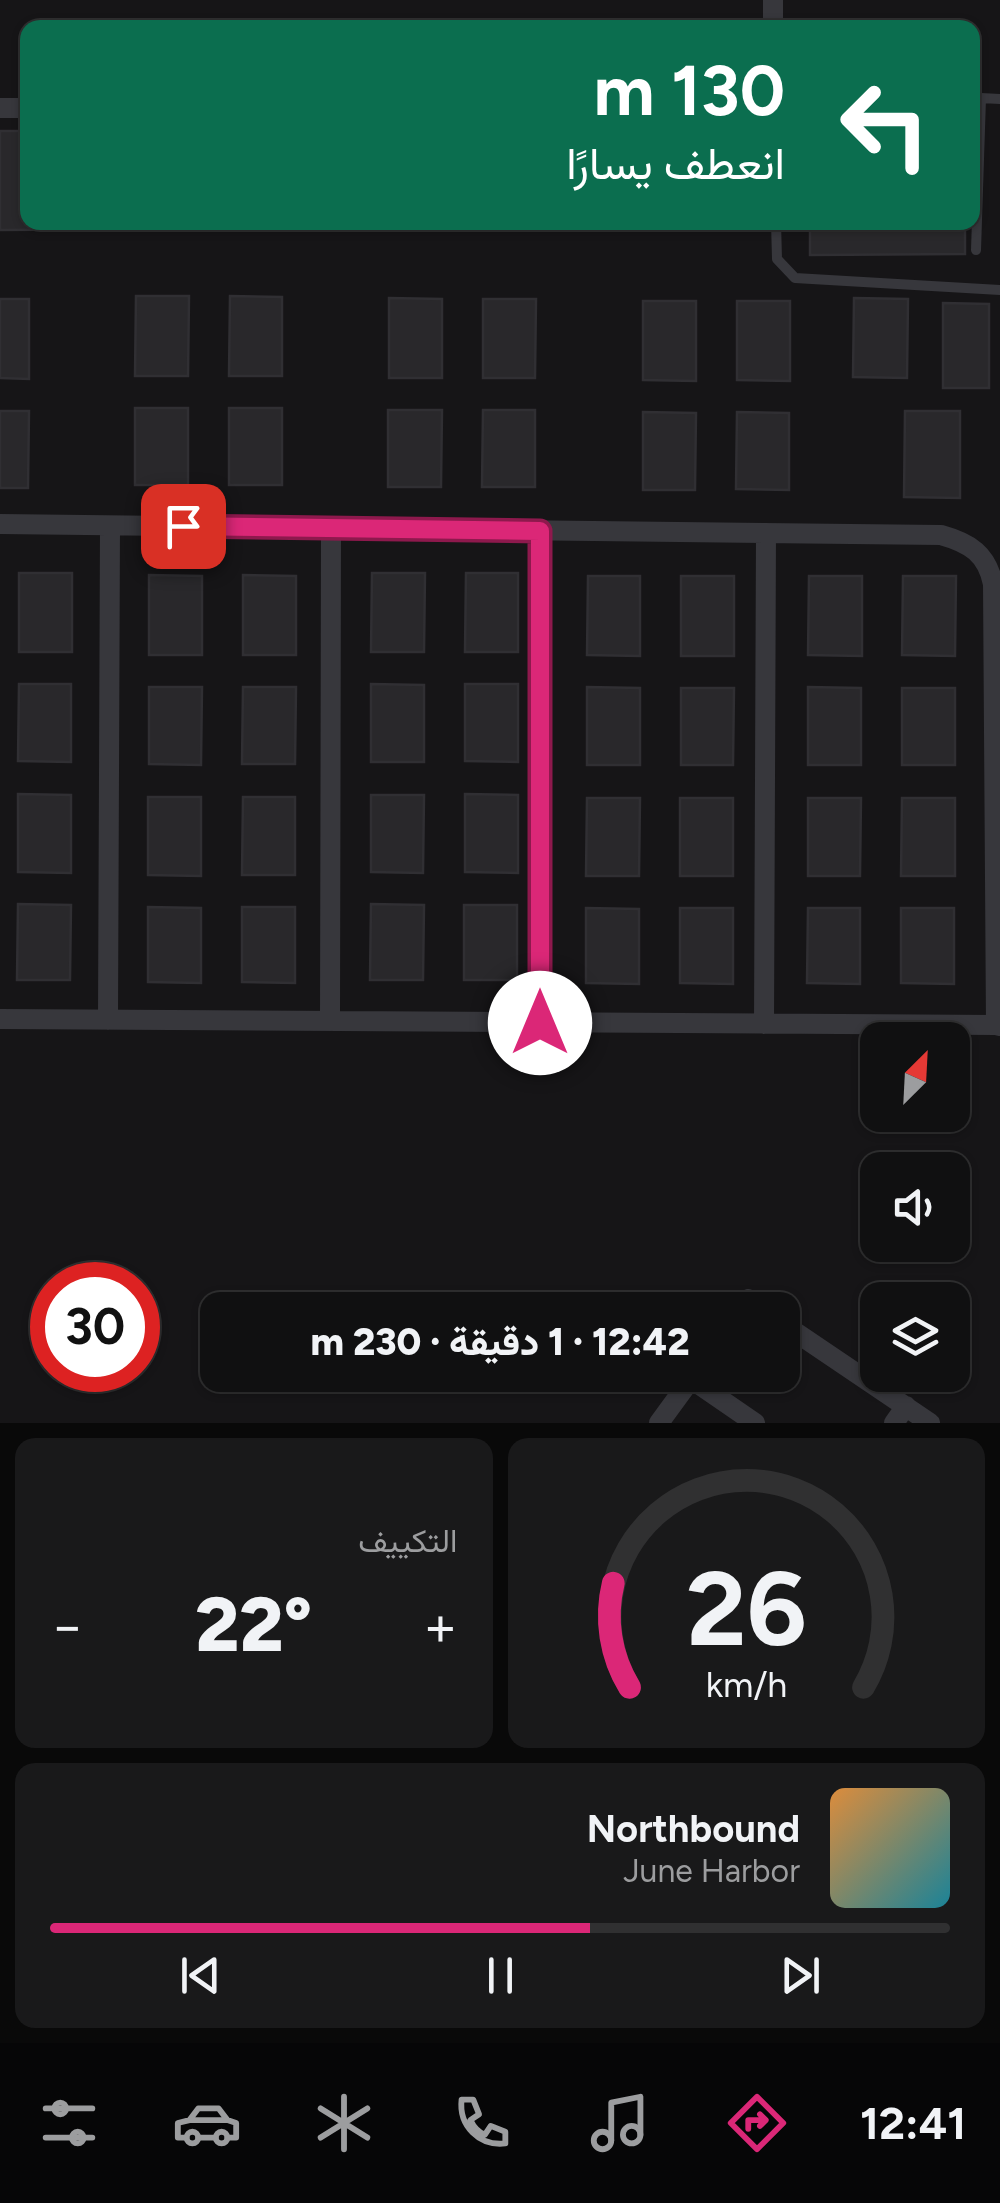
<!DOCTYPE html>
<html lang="ar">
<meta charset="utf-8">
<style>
body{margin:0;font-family:Figtree,Vazirmatn,sans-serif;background:#19191a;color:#f1f3f6;direction:rtl;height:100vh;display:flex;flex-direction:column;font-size:38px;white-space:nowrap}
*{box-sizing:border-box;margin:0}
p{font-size:32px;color:#9c9d9f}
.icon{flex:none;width:55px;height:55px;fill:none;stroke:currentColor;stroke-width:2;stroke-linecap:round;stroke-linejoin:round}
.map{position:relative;height:1423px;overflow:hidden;direction:ltr}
.side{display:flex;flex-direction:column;gap:15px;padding:15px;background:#090909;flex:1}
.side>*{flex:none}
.hud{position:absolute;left:20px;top:20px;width:960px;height:210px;border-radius:20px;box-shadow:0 2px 8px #0004,0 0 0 2px #303031;direction:rtl;background:#0b6e4f;color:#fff;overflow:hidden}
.needle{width:65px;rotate:24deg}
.buttons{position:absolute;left:860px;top:1022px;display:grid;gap:20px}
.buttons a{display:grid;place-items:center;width:110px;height:110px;border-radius:20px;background:#101011;box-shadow:0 2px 8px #0004,0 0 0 2px #303031;font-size:50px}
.speed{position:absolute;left:30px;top:1262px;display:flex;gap:20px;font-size:50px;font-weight:700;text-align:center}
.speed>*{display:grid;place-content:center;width:130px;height:130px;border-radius:50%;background:#101011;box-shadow:0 2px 8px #0004,0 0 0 2px #303031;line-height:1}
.speed .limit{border:15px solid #d22;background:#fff;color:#111}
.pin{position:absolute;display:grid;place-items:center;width:85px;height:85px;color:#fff;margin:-42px;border-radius:20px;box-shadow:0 5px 15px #0006}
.me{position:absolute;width:110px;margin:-55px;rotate:0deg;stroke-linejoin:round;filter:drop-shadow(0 0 8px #0008)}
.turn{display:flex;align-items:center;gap:35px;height:210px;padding:0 30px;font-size:45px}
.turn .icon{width:130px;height:130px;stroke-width:2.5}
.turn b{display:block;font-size:70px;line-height:85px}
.big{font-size:75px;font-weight:800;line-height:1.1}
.side .card{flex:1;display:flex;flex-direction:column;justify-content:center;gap:15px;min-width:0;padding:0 35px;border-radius:20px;background:#19191a}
.side .dial{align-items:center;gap:0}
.dial svg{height:260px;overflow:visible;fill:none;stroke:#303031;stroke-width:7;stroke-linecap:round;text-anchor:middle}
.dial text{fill:#f1f3f6;stroke:none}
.song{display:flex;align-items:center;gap:30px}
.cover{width:120px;height:120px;border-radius:15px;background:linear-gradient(135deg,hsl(30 70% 55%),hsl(190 70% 35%))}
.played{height:10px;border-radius:5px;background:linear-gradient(90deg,#db2777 60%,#303031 60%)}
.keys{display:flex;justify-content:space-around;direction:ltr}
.heat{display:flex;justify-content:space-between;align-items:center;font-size:55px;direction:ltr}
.side .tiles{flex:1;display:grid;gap:15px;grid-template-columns:1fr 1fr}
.card:last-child{grid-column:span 2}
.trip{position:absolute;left:200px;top:1292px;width:600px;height:100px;border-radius:20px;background:#101011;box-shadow:0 2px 8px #0004,0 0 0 2px #303031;font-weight:800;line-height:100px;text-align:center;direction:rtl}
.tab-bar{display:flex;height:160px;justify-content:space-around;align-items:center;background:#060607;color:#9c9d9f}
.tab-bar .icon{width:70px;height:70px}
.tab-bar .selected{color:#db2777}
.tab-bar b{font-size:45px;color:#f1f3f6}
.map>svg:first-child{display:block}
</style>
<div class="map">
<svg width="1000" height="1423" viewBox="0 0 1000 1423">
<rect width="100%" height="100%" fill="#161517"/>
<path fill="#29282b" stroke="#302f33" stroke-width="2.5" d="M0,131H28V222H306V228L0,230Z
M362,222H454V228H362Z
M810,222H965V254L810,255Z
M136,296H189L188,376H135Z
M230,296L282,297V376H229Z
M389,298L442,299V378H389Z
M854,298L908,299L907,378L853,377Z
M0,299H29V379L0,378Z
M483,299H536L535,378H483Z
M643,301H696V381L643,380Z
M737,301H790V381L737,380Z
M943,303L989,304V388H943Z
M135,408H188V485H135Z
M229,408H282V485H229Z
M388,410H442L441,487H388Z
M483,410H535V487H482Z
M0,411H29L28,488H0Z
M905,411H960V498L904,497Z
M643,412L696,413L695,490H643Z
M737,412L789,413V490L736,489Z
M19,573H72V652H19Z
M372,573H425L424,652H371Z
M466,573H518V652H465Z
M149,575L202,576V655H149Z
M243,575L296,576V655H243Z
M588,576H640V656L587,655Z
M681,576H734V656H681Z
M809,576H862V656L808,655Z
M903,576H956L955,656L902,655Z
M19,684H71V762L18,761Z
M371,684L424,685V762H371Z
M465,684H518V762L465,761Z
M149,687H202L201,765L149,764Z
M243,687H296L295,764H242Z
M587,687L640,688V765H587Z
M808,687L861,688V765H808Z
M681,688H734L733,765H681Z
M902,688H955V765H902Z
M18,794L71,795V873L18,872Z
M465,794L518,795V873L465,872Z
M371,795H424L423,873L371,872Z
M148,797H201V876L148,875Z
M243,797H295V875H242Z
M587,798H640L639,876H586Z
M680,798H733V876H680Z
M808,798H861L860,876H808Z
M902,798H955V876H901Z
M18,904L71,905L70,980H17Z
M371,904L424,905L423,980H370Z
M464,905H517V980H464Z
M148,907L201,908V983L148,982Z
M242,907H295V983L242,982Z
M586,908L639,909V984L586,983Z
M680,908H733V984L680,983Z
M808,908H860V984L807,983Z
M901,908H954V984L901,983Z"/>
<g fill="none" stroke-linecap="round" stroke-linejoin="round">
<path stroke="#37373c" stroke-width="10" d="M776,222L777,259L795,278L1000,290
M976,250L981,98L1000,99"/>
<path stroke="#37373c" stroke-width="20" d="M773,0V28
M0,108H28
M0,524L941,535C970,543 987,554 993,584L996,1025L1000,1026
M0,1019L996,1025
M108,1020L110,526
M330,1021L331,528
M540,1023V531
M764,1024L766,533
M740,1310L748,1299L764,1310
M782,1323L930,1423
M691,1379L755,1423
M659,1423L694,1375
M894,1423L906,1406"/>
</g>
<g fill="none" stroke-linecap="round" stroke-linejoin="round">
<g stroke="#8e194d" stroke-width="25">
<path id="route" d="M183,526L540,531V1023"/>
</g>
<use href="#route" stroke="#db2777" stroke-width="18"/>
</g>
</svg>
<div class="buttons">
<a><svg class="needle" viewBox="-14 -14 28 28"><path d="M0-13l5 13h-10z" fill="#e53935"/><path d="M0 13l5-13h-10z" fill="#9c9d9f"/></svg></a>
<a><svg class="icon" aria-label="sound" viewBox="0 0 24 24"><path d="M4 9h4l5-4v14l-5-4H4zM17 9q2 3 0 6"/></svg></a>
<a><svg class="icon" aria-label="layers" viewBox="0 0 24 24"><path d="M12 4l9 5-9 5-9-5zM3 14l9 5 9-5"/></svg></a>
</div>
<div class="speed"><div class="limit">30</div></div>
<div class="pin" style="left:183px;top:526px;background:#d93025"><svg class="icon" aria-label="arrive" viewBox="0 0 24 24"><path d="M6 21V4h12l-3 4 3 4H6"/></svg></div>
<svg class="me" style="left:540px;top:1023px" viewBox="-20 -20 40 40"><circle r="19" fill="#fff"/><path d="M0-13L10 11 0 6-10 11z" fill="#db2777"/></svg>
<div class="trip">12:42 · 1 دقيقة · 230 m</div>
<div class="hud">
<div class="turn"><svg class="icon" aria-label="left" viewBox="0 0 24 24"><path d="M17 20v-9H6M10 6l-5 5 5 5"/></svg><div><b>130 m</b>انعطف يسارًا</div></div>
</div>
</div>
<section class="side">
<div class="tiles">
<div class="card dial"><svg viewBox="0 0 100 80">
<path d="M14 69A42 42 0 1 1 86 69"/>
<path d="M14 69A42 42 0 0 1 9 37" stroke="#db2777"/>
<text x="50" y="56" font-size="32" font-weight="700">26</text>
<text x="50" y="72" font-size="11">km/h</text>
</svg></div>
<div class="card"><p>التكييف</p>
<div class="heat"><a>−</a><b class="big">22°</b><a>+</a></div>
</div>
<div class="card">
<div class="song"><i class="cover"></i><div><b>Northbound</b><p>June Harbor</p></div></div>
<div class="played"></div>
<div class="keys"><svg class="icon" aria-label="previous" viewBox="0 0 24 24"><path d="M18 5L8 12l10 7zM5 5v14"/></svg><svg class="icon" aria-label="pause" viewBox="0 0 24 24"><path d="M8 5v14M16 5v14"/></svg><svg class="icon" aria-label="next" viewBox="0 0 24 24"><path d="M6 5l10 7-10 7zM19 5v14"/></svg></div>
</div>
</div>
</section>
<nav class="tab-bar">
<b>12:41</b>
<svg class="icon selected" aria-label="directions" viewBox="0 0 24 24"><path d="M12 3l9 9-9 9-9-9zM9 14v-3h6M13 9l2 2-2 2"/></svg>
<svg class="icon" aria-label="music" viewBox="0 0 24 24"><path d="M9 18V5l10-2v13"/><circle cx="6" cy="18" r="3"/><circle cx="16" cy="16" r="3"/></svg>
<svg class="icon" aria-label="phone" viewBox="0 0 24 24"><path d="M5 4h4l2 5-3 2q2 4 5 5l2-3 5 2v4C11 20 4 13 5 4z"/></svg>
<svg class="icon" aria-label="climate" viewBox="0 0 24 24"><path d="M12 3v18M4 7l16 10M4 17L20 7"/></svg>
<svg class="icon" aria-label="car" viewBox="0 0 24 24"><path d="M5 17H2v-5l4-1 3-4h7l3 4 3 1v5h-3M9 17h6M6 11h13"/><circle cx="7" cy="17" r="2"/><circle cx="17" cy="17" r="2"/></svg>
<svg class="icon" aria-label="filters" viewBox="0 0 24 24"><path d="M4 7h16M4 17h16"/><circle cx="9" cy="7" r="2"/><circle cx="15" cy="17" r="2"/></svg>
</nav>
